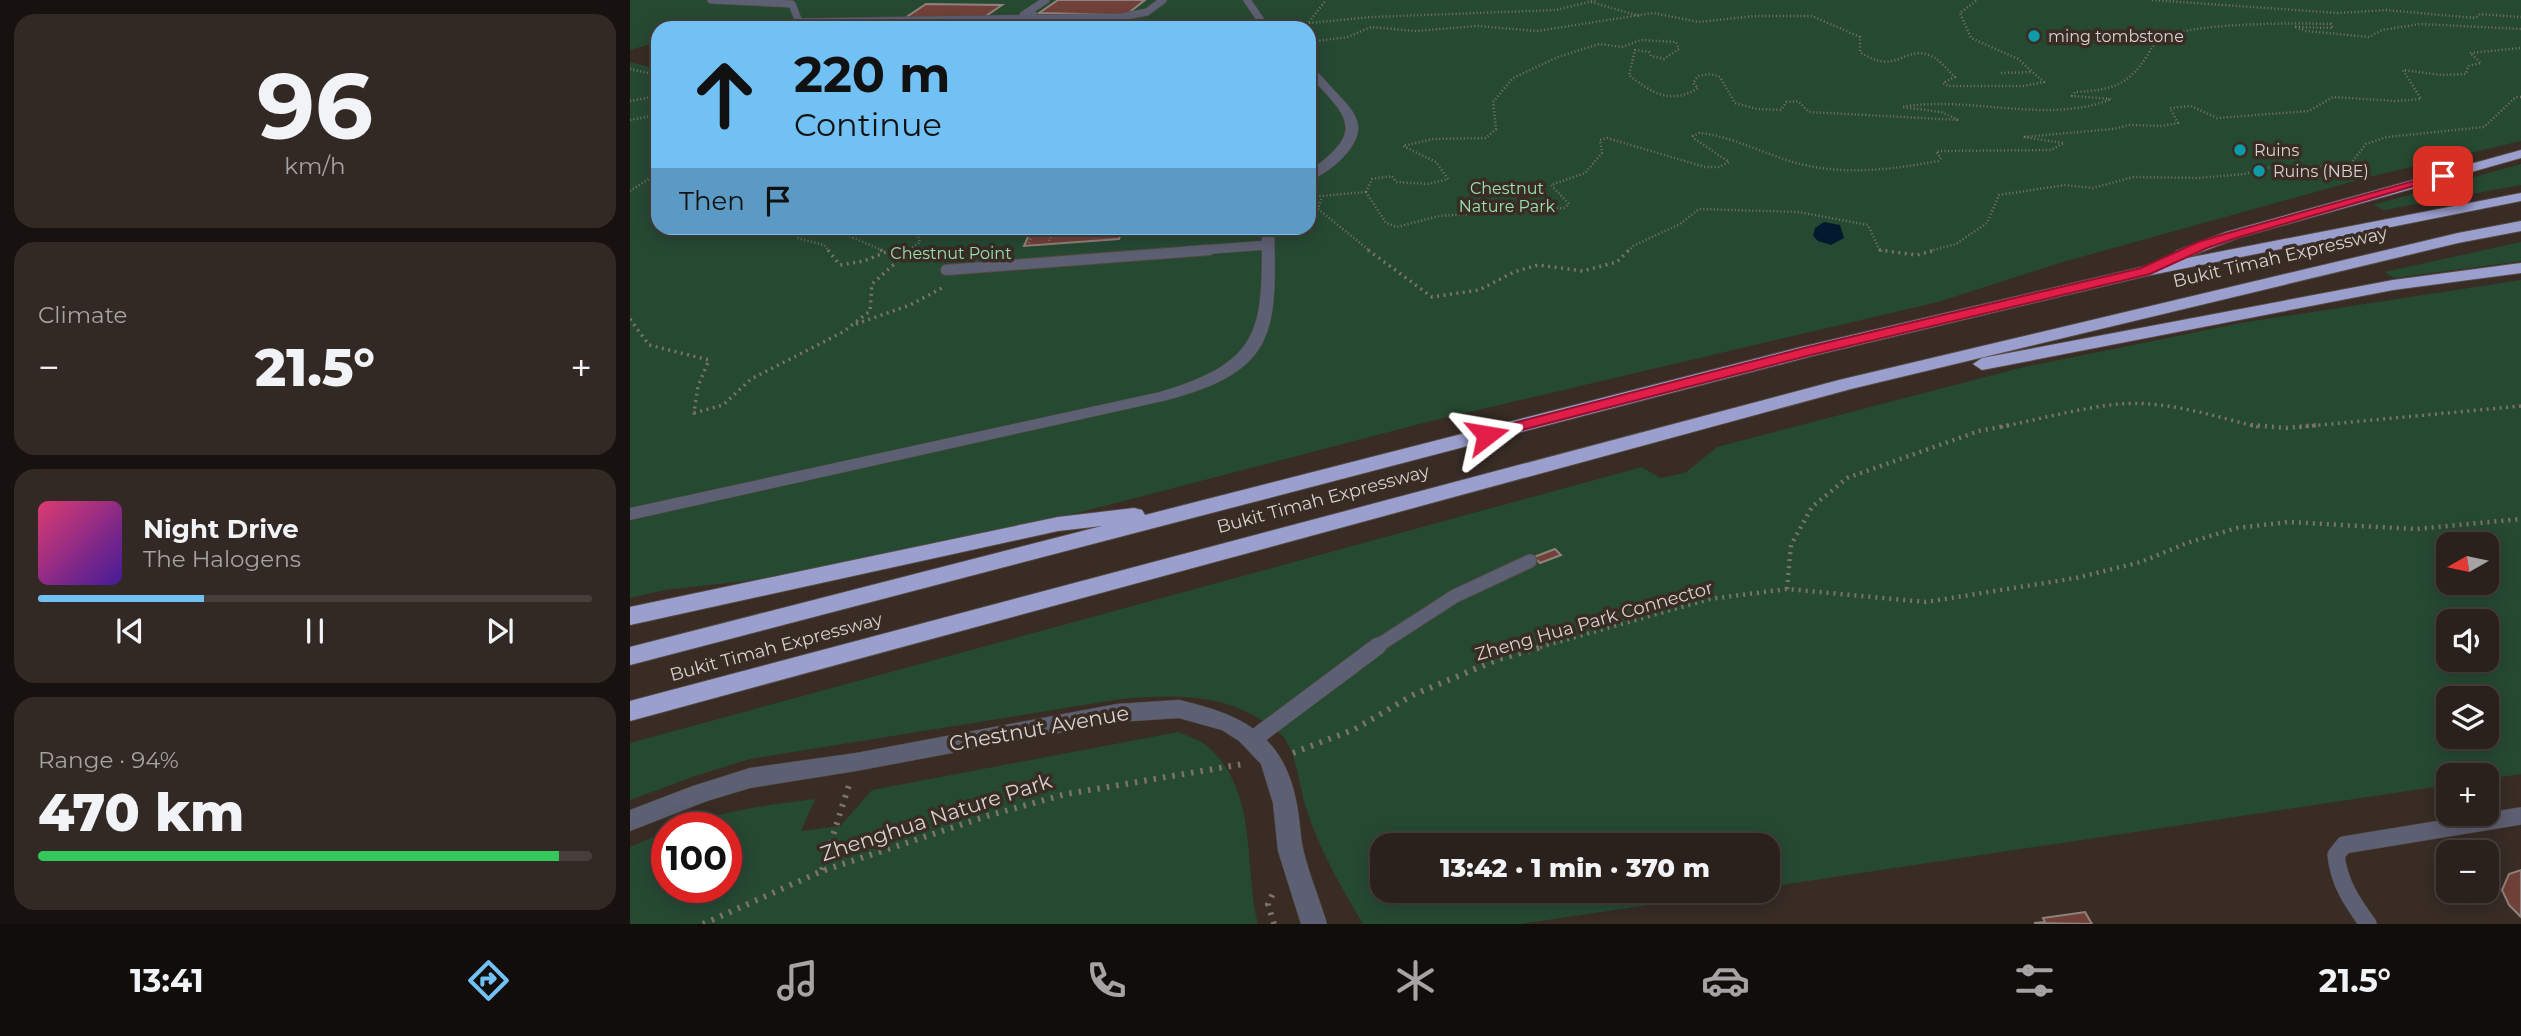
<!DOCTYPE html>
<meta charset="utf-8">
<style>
body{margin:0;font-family:Montserrat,sans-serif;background:#322925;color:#f1f3f6;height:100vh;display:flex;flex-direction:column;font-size:26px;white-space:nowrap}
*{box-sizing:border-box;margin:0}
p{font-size:23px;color:#a5a3a3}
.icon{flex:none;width:38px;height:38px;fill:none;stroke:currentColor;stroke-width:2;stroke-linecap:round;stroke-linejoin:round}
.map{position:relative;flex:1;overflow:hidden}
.sheet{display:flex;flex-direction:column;gap:14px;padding:14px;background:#17120f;width:630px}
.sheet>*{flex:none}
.guide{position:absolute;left:21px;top:21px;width:665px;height:214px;border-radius:21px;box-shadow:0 4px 18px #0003,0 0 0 2px #463e3b;background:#72c1f5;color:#111;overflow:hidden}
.needle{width:46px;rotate:261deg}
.controls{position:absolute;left:1806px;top:532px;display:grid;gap:14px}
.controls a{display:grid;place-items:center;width:63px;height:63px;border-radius:14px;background:#2a211c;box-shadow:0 4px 18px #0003,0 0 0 2px #463e3b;font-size:35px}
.speed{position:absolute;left:21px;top:812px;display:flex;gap:14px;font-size:35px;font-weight:700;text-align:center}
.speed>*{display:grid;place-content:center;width:91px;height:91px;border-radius:50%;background:#2a211c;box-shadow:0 4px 18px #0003,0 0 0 2px #463e3b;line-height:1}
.speed .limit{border:10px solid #d22;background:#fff;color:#111}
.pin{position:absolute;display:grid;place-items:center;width:60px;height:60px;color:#fff;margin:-30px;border-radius:14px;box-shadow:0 4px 10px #0006}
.me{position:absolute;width:77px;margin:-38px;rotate:76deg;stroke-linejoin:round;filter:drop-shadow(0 0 5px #0008)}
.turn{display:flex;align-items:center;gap:24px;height:147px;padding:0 28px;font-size:32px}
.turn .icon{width:91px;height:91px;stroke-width:2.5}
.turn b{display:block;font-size:49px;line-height:60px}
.then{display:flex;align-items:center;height:66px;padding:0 28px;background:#0003;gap:14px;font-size:26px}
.big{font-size:52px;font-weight:800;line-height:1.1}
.sheet .card{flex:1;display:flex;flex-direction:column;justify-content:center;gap:10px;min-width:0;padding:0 24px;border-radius:21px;background:#322925}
.sheet .dial{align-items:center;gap:0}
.dial b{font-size:91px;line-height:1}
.song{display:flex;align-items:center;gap:21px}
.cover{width:84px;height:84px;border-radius:10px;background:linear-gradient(135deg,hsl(340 70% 55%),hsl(260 70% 35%))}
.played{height:7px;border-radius:4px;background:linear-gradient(90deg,#72c1f5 30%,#463e3b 30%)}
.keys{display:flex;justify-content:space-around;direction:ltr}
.heat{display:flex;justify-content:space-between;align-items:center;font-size:38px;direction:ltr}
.charge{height:10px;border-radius:5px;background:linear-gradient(90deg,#34c759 94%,#463e3b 0)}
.trip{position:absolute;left:740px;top:833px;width:410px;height:70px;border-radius:21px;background:#2a211c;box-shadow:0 4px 18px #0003,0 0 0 2px #463e3b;font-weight:800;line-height:70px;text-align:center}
.tab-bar{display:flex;height:112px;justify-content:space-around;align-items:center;background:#110d0b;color:#a5a3a3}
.tab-bar .icon{width:49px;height:49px}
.tab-bar .current{color:#72c1f5}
.tab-bar b{font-size:32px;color:#f1f3f6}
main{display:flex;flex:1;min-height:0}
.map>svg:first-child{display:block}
</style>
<main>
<section class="sheet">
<div class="card dial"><b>96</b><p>km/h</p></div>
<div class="card"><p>Climate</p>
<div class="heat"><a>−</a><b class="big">21.5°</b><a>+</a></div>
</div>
<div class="card">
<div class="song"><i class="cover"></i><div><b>Night Drive</b><p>The Halogens</p></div></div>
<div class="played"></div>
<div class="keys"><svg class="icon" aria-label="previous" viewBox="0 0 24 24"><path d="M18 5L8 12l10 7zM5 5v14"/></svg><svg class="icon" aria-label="pause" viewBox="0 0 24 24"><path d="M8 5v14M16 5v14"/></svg><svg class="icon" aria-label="next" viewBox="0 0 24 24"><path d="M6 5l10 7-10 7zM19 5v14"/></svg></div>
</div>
<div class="card"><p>Range · 94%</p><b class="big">470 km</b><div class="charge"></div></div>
</section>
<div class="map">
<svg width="1891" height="924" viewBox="0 0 1891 924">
<rect width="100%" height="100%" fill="#382c25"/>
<path fill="#264932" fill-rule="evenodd" d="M0,0H1891V141L1743,176L1433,262L1308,302L801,421L240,567L35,590L0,598V62L28,69V228H679V28H196L95,20L70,28H28V42L0,50Z
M1891,164V185L1754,210L1743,205Z
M1891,242V261L1764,278L1754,272Z
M1891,280V774L1857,779V775H1818V785L1138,887V845H752V891H1113L891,924H733C711,887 689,849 676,808C669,786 667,755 653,736C650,733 644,729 640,726C598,693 543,694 491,699L120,759L65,776L0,800V743L1012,467L1030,478L1055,473L1087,447L1394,367L1616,322ZM1818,544H1857V583H1818ZM1818,621H1857V660H1818ZM1818,698H1857V737H1818Z
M548,732C557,736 570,740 577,746C629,790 613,865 628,924H0V847L37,831V887H96V828H46C91,811 137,805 185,799L171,831L210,826L242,790Z"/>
<path fill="#021a30" d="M1194,222L1210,225L1214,238L1201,245L1188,241L1183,236L1185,228Z"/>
<path fill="#704138" stroke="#91817d" stroke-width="2" d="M428,0H515L496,15L409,13Z
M296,4L372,5L353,18H275Z
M402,228H493L489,239L394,246Z
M925,549L931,555L910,563L904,557Z
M1891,870V917L1879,905L1872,890L1879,874Z
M1455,912L1462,924L1404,923L1415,922L1413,918Z"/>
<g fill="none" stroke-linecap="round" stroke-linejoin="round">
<g stroke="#554a43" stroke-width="8">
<path id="lane-far4" d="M81,0L162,4L169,22
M617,0L632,22
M404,15H393L416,0
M150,28L169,22L492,17L517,12L533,0"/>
</g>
<g stroke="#554a43" stroke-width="10">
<path id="lane-far3" d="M557,251L638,245"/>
</g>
<g stroke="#554a43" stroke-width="12">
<path id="lane-far2" d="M316,270L579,250"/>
</g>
<g stroke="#554a43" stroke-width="15">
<path id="lane-far1" d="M746,647L825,596L900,561"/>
</g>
<g stroke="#554a43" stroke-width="18">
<path id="lane" d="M622,740L748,646
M1738,924C1722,902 1709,883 1706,855L1714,845L1891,816"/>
</g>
<g stroke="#554a43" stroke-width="1">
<path id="street" d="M629,20H635L642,28H633Z
M679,67C688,71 696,81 703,89C712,99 726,111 728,125C731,148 697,174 679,181V171C734,132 721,119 679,76Z
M632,228H644C647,333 647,372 533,401L0,520V508L530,392C635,361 632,327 632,228Z
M549,700C614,715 654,735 667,805C670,821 670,837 674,853C680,877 690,900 697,924H671L648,851L643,803L631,764L609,741L592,730L549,718L487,722L226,771L120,788L77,801L0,831V810L63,786L120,768L226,753L487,704Z"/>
</g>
<g stroke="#554a43" stroke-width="2">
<path id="highway" d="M1891,150V158L1608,238L1558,257L1552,259L1544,254L1546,251L1596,232Z
M1891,193V201L1516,276L1182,356L0,665V647L472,526L428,531L0,625V607L428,517L504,508L512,510L515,515L1171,347L1516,266Z
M1891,221V231L1828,243L1221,389L0,721V701L1209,380L1828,233Z
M1891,263V273L1763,290L1352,370L1343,364L1352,358L1763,280Z"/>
</g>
<path stroke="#7c726c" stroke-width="2.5" stroke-dasharray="1 2.5" stroke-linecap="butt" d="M1522,0L1708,13L1756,10L1845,18L1850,14L1891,17
M961,2L1009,16
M679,22L696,0
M679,23L742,17L926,10L967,0
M679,42L718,37L741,27L785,31L848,26L907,31L1023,13L1069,22L1124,16H1182L1230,37V52C1266,76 1273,46 1299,55C1310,59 1317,70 1325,77L1313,83L1318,86H1394L1414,82L1388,59L1341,38L1330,13L1347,0
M0,69L28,75
M1371,73L1401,72
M0,101L28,96
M0,120L28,115
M0,191L28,173
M736,192L742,179L762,176L766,182L798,184L818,179L806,162L773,146L803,139L856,138L866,129L863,102L883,78L928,57L969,44L992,47L1011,40L1046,42L1049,49L1034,59L1021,56L1019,52L1005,50L999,75C1021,93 1042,105 1068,88L1063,83L1068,76L1080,74L1090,77L1105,103L1127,109L1151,110L1156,102L1168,101L1179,112L1329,120L1311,112L1272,107C1337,95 1419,125 1481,99L1442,96L1445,92C1480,90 1497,87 1517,56C1521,50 1524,42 1530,39C1561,22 1664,23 1701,24L1703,28L1666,27L1676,31L1739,37L1752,30L1790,24L1891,29
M736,192L756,223L767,227L809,216L934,208L939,204L921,185L955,173L972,153L970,140L977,138L1075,167H1089L1099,162L1065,139L1063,136L1069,133C1101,136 1132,153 1163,162C1211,176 1259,170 1308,161L1311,158L1306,152L1310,151L1421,150L1434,143L1393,137L1483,129L1499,125L1532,126L1548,123L1540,108L1561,106L1587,118L1679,111L1703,97L1765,101L1791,99L1773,70L1812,75L1836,74L1838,66L1851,63L1840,53L1891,48
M679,197L736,192
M691,199L688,209L740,251
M168,228L167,238L194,245L199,251
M200,228L254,251
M277,228L276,231L288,235L290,242L278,251
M500,235H503L505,228
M419,241L424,228
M399,243L405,228
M998,251L1003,246L1050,224L1069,209L1169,212L1238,225L1250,251H1253
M1300,251L1326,244L1357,223L1369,195L1435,185L1463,188L1503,177L1568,178L1614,174L1641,167H1718L1736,144L1757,137L1854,127L1886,97H1891"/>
<path stroke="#7c726c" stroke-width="3.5" stroke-dasharray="2 4.5" stroke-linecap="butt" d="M198,250L210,265L234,261L256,252L250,250
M738,250L802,297L849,290L884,272L908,265L953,271L987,262L999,250
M1249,250L1287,255L1306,250
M0,319L19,345L79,360L68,386L64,413L93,405L121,379L213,332L240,311L242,284L280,250
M226,324L280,305L314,287
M1371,427C1410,419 1450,408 1489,404C1535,400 1584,416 1628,427
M1669,427L1891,406"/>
<path stroke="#7c726c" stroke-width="4.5" stroke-dasharray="2 5" stroke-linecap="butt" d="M1621,425L1656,428L1688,425
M1157,589L1161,545L1182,507L1217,478L1349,431L1380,425
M910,647L1080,599L1157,589L1296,602L1446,578L1511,562L1557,543L1607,528L1658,522L1786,529L1891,519"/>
<path stroke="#7c726c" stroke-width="6" stroke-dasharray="2.5 7" stroke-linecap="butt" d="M663,753L725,729L783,695L869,659L916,646
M192,870L219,785
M73,924L192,871L357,816L436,794L613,764
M644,924L638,904L645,889"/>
<use href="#lane-far4" stroke="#5d5f72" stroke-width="7"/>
<use href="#lane-far3" stroke="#5d5f72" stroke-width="9"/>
<use href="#lane-far2" stroke="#5d5f72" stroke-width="10"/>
<use href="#lane-far1" stroke="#5d5f72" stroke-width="13"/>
<use href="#lane" stroke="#5d5f72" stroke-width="17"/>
<use href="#street" fill="#5d5f72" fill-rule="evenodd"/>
<use href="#highway" fill="#9b9fce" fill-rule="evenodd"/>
</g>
<path fill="#e11d48" stroke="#92132f" stroke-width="2" d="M1809,174L1818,176L1606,238L1577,248L1520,274L1181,355L857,439L849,435L852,431L1178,347L1511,268L1568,242L1598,233Z"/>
<g fill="#0f9aa8" stroke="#382c25" stroke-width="2.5">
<circle cx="1404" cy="36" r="7"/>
<circle cx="1610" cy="150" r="7"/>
<circle cx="1629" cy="171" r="7"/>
</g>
<g text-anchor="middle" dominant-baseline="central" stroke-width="7" stroke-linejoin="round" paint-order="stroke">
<g font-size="16" fill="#d9d1cd" stroke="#382c25" text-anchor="start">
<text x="1418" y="36">ming tombstone</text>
<text x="1624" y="150">Ruins</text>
<text x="1643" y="171">Ruins (NBE)</text>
</g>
<g font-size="16" fill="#9be1b0" stroke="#382c25">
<text x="877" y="188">Chestnut<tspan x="877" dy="18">Nature Park</tspan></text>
<text x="321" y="253">Chestnut Point</text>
</g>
<g font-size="18" fill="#d9d1cd" stroke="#382c25">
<text transform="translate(1650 257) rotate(-13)">Bukit Timah Expressway</text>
<text transform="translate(693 499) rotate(-15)">Bukit Timah Expressway</text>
<text transform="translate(964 621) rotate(-16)">Zheng Hua Park Connector</text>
<text transform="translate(146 647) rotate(-15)">Bukit Timah Expressway</text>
</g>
<g font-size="21" fill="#d9d1cd" stroke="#382c25">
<text transform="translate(409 728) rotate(-10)">Chestnut Avenue</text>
<text transform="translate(306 817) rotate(-18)">Zhenghua Nature Park</text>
</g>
</g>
</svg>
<div class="controls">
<a><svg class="needle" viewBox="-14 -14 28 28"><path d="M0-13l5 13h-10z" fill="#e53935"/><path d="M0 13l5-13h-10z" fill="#a5a3a3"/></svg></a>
<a><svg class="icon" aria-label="sound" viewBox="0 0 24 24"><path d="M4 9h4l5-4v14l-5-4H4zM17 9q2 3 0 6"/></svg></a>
<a><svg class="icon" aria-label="layers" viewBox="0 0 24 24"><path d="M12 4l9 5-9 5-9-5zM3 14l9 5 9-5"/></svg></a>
<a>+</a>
<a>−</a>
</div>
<div class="speed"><div class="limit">100</div></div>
<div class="pin" style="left:1813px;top:176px;background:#d93025"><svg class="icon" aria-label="arrive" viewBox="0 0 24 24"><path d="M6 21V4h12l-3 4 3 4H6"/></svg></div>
<svg class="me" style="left:857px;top:435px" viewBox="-20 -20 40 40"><path d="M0-17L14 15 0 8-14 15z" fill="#e11d48" stroke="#fff" stroke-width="4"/></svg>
<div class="trip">13:42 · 1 min · 370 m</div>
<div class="guide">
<div class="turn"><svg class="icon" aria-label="ahead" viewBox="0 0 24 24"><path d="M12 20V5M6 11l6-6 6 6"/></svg><div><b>220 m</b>Continue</div></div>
<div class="then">Then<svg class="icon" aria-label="arrive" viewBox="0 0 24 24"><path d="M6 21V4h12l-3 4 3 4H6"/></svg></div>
</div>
</div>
</main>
<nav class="tab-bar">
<b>13:41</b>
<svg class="icon current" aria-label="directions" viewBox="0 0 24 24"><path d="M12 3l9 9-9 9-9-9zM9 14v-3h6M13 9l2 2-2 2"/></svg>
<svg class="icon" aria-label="music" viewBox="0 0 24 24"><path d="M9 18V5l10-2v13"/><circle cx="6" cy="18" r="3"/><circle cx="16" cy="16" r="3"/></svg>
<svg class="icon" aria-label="phone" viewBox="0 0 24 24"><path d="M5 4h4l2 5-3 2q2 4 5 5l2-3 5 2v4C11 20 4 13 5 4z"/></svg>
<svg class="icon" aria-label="climate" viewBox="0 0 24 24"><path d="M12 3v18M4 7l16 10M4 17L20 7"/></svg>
<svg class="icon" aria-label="car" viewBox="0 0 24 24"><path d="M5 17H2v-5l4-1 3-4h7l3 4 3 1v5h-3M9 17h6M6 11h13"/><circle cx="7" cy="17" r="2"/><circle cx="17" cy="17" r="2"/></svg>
<svg class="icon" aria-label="filters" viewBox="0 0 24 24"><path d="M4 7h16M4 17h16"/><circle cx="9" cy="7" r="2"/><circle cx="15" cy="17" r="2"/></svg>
<b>21.5°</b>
</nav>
